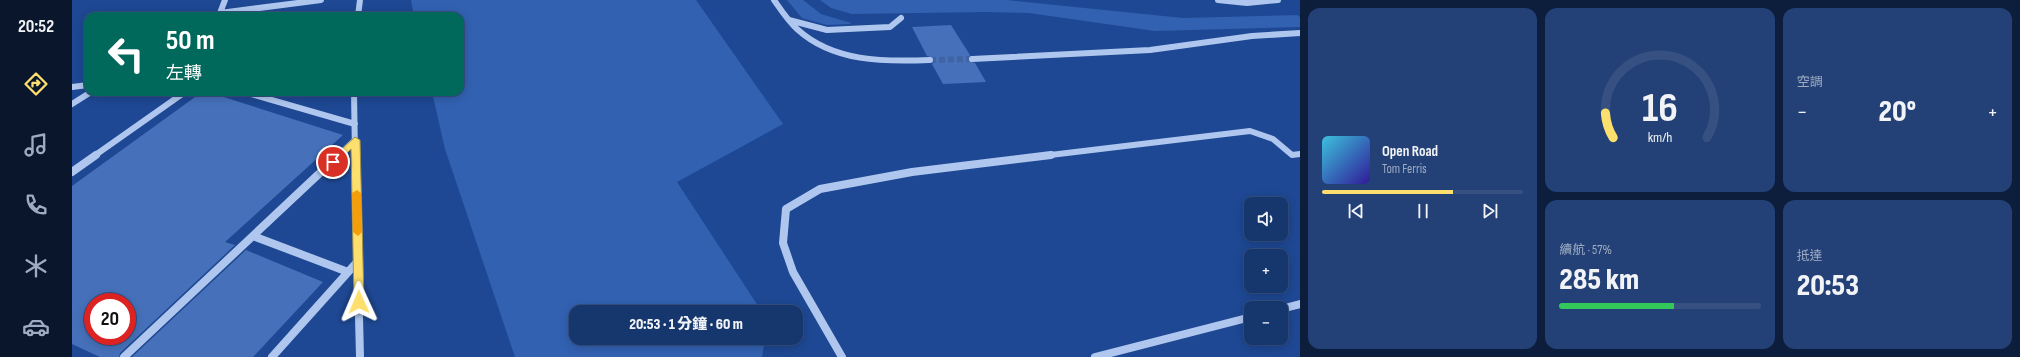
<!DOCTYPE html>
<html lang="zh-TW">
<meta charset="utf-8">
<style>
body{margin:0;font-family:"Sofia Sans Condensed","Noto Sans TC",sans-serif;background:#234176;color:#f1f3f6;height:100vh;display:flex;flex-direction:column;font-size:15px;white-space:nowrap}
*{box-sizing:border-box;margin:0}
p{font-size:13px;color:#9eabc2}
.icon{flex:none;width:22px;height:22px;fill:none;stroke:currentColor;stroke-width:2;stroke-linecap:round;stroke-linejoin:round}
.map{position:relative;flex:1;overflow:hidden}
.panel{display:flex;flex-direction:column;gap:8px;padding:8px;background:#0c1e3c;width:720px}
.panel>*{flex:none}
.guide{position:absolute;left:12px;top:12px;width:380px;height:84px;border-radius:12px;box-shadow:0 2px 10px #0003,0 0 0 1px #355081;background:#00695c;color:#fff;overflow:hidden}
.buttons{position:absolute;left:1172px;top:197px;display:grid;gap:8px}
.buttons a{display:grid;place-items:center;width:44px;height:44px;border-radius:8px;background:#16366e;box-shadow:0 2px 10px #0003,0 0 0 1px #355081;font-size:20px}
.speed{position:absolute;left:12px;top:293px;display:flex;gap:8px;font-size:20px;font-weight:700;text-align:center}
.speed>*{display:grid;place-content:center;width:52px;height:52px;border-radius:50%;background:#16366e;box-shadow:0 2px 10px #0003,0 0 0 1px #355081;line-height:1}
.speed .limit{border:6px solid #d22;background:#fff;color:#111}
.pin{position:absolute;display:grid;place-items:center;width:34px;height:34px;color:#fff;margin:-17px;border:2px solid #fff;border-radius:50%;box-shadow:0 1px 4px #0007}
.me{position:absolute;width:44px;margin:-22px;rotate:359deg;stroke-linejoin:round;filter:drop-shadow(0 0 3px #0008)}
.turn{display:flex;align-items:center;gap:14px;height:84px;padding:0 16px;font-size:18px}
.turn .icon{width:52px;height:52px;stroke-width:2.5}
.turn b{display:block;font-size:28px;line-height:34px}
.big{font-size:30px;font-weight:800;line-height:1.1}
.panel .widget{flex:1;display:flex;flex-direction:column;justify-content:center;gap:6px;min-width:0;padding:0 14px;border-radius:12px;background:#234176}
.panel .dial{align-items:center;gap:0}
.dial svg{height:104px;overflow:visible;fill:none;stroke:#355081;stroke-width:7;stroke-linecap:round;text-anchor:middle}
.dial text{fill:#f1f3f6;stroke:none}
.song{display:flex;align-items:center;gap:12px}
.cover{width:48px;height:48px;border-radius:6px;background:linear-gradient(135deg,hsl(190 70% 55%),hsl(250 70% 35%))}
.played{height:4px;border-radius:2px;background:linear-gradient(90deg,#fddf6e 65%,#355081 65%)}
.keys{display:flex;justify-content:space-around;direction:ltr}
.heat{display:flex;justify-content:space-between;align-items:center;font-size:22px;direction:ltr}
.charge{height:6px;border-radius:3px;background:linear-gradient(90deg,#34c759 57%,#355081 0)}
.panel .tiles{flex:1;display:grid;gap:8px;grid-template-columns:repeat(3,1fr)}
.widget:first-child{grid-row:span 2}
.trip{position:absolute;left:497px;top:305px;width:234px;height:40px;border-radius:12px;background:#16366e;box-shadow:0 2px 10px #0003,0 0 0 1px #355081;font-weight:800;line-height:40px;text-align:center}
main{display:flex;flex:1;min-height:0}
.dock{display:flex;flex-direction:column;width:72px;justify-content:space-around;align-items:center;background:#09162c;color:#9eabc2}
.dock .icon{width:28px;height:28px}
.dock .current{color:#fddf6e}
.dock b{font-size:18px;color:#f1f3f6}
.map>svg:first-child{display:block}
</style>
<main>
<nav class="dock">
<b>20:52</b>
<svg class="icon current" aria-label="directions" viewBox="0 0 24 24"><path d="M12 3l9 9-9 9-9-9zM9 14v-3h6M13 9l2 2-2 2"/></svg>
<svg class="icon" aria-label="music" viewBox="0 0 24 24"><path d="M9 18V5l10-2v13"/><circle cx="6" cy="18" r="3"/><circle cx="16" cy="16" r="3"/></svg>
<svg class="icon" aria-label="phone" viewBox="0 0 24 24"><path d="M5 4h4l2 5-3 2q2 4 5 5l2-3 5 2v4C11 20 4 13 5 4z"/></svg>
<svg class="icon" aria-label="climate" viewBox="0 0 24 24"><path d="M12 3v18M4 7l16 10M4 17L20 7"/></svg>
<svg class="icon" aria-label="car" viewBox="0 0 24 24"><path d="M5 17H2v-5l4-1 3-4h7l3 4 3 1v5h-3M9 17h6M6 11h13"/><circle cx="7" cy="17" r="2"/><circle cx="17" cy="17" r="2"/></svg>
</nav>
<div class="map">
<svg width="1228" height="357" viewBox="0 0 1228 357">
<rect width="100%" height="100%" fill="#1e4893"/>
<path fill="#3261b1" d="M339,0H624L711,124L605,182L690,312H504V338H693L690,357H443L373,149L360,92H388V16H342Z
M715,0H731L749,14L779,23L778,24L755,25L730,18Z
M748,0H935L1111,18L1225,15L1228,17V27L1083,31L957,13L914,12L780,14L759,8Z"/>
<path fill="#4671ba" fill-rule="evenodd" d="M879,25L898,55L896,61L903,63L914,82L871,84L860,64L862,62V58L855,56L840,27Z
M130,92H136L271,135L153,242L163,245L48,353L47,357H28L0,344V186ZM21,302H55V336H21Z
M174,250L251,282L181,357H60Z"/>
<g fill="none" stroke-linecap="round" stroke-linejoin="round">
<path stroke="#4063a3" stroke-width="6" stroke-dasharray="6 3" stroke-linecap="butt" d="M858,60L900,59"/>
<path stroke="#afc7ee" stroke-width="6" d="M153,0L148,13L249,0
M702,0C709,10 716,21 725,29C761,62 812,62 858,60
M1146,0L1175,3L1206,0
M286,16L288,0
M717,20L755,30L818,27L829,18
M900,59L1078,50L1180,36L1228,33
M0,87L16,85
M172,92L283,124
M282,92L283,156
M0,104L19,92
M22,156L113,92
M266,156L283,140
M970,156L1178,131L1201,139L1220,155L1228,154"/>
<path stroke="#afc7ee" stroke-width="8" d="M283,155L288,357
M0,172L24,155
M181,236L276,272
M1209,309L1228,304
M52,357L267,155
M200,357L286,261
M770,357L721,272L711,243L714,209L748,189L840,172L979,155
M1023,357L1179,317"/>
</g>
<path fill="#fddf6e" stroke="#a49148" d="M283,137L288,140L292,302L291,305H283L282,302L279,149L264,164H257L256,162Z"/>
<path fill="#f59e0b" d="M285,190L289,193L290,232L286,236L281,232L280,193Z"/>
</svg>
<div class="buttons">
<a><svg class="icon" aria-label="sound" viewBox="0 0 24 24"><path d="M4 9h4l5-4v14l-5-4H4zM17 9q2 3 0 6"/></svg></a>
<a>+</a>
<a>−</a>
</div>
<div class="speed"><div class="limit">20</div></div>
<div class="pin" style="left:261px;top:162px;background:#d93025"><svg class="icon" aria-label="arrive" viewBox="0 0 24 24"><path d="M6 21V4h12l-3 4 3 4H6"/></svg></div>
<svg class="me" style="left:287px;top:302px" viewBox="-20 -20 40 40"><path d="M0-17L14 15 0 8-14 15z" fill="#fddf6e" stroke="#fff" stroke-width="4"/></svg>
<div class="trip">20:53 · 1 分鐘 · 60 m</div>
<div class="guide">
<div class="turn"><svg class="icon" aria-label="left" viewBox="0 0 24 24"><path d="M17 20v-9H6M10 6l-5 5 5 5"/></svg><div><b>50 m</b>左轉</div></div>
</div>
</div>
<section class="panel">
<div class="tiles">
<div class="widget">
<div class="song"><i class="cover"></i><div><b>Open Road</b><p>Tom Ferris</p></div></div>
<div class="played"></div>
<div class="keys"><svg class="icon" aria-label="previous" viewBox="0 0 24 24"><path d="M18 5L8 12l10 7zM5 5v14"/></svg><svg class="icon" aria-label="pause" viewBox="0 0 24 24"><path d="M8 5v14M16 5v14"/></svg><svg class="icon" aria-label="next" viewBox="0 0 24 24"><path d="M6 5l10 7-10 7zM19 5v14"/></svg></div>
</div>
<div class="widget dial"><svg viewBox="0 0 100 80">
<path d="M14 69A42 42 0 1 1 86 69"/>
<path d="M14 69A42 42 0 0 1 8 50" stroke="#fddf6e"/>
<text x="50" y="56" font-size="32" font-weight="700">16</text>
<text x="50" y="72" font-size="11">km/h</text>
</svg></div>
<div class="widget"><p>空調</p>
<div class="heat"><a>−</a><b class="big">20°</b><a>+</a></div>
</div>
<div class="widget"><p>續航 · 57%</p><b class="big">285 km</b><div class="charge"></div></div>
<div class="widget"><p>抵達</p><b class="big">20:53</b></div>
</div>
</section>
</main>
